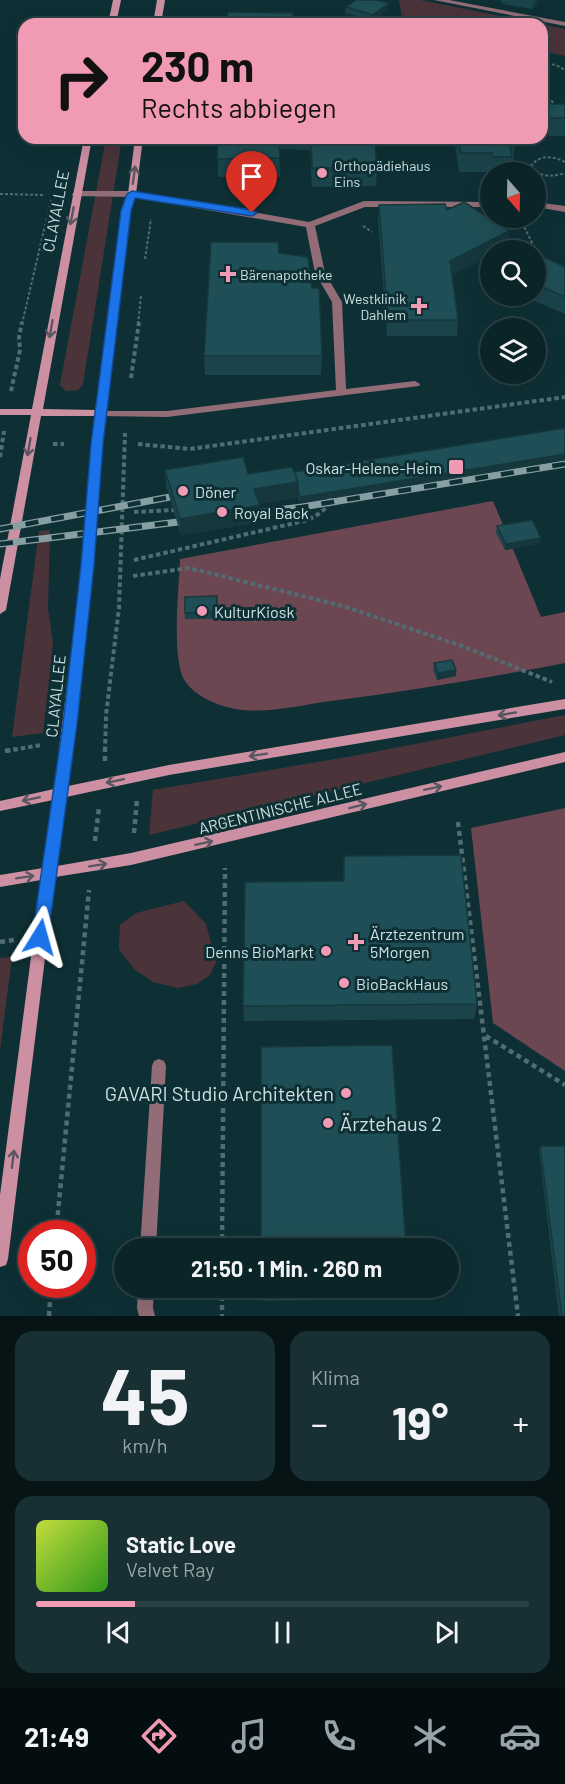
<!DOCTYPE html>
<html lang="de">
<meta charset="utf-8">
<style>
body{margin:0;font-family:Barlow,sans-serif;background:#183034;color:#f1f3f6;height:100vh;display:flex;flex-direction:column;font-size:22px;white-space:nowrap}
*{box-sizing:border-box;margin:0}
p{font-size:20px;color:#99a4a8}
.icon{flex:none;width:33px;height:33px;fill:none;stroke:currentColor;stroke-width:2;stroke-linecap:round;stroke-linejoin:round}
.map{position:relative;height:1316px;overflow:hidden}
.details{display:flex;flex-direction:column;gap:15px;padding:15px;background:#061416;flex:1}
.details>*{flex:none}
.hud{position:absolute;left:18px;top:18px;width:530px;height:126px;border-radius:18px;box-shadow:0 6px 24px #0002,0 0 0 2px #2a4145;background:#f19ab4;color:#111;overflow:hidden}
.needle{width:39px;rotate:160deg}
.tools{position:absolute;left:480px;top:162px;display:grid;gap:12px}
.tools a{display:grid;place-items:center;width:66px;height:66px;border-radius:50%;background:#0a2428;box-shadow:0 6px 24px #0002,0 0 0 2px #2a4145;font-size:30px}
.speed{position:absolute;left:18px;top:1220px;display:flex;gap:12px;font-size:30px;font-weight:700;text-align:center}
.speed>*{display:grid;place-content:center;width:78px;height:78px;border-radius:50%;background:#0a2428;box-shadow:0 6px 24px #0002,0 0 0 2px #2a4145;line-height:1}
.speed .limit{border:9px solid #d22;background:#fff;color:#111}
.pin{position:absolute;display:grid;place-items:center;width:51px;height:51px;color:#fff;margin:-62px -26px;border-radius:50% 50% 50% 0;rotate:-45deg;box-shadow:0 0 6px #0007}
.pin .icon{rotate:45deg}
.me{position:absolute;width:66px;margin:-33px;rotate:8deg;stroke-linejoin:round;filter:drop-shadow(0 0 4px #0008)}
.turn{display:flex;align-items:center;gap:21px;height:126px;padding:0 24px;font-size:27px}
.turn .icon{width:78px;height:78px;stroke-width:2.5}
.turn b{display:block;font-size:42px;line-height:51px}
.big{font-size:45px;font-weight:700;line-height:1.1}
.details .card{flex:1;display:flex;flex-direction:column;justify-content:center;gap:9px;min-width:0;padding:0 21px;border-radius:18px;background:#183034}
.details .dial{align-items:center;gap:0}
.dial b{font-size:78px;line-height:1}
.song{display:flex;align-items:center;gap:18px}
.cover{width:72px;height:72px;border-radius:9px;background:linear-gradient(135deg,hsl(70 70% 55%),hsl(110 70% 35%))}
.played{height:6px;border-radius:3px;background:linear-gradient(90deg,#f19ab4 20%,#2a4145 20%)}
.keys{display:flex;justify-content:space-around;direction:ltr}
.heat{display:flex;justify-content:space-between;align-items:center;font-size:33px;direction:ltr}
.details .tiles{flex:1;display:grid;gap:15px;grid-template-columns:1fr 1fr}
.card:last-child{grid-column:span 2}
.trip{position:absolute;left:114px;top:1238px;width:345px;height:60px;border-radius:30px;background:#0a2428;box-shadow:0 6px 24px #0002,0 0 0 2px #2a4145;font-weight:700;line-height:60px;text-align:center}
.dock{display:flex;height:96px;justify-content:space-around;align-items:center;background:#040e10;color:#99a4a8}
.dock .icon{width:42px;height:42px}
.dock .on{color:#f19ab4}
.dock b{font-size:27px;color:#f1f3f6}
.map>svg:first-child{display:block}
</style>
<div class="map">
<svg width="565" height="1316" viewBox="0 0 565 1316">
<rect width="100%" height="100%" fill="#0e3035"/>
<path fill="#4a343a" d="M399,0H420L565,29V56L542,51V24H403Z
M106,138H122L83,384L78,390L66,391L60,385Z
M50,530L48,609L53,644L43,733L12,737L39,531Z
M565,715V735L149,835L153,790L353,756Z
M184,901L206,924L216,962L210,975L197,984L178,988L153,982L134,969L119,949L120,925L136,913Z
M12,957L0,1051V1052V958Z"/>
<path fill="#6c4752" d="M493,501L541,617L565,612V663C487,678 410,691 331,701C300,705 267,714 236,709C218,706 196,697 185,681C171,660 179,587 180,559Z
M565,808V1071L493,1023L471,828Z"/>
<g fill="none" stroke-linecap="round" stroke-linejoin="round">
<path stroke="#516d72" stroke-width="2" stroke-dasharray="3 2" stroke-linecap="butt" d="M542,63L556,65L565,70
M542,97L551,100L557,108
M565,162C553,156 540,154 531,166C540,178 552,177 565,173
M0,194L43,195
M247,194L259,182
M520,218L536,251L547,262
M363,226L372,232
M145,259L151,219
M22,324L51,200
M138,324L141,296"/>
<path stroke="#516d72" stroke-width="4" stroke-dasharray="4.5 3" stroke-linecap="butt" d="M131,378L139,322
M11,391L20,350L19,337L22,322
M53,444H64
M138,444L190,449L565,397
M0,457L4,431
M134,512L176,510
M134,560L308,520C318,514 332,508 330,494
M133,576L189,568L343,606L462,646L552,682
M6,751L41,745
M105,751L106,715L119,608L125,433"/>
<path stroke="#516d72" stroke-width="4.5" stroke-dasharray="5 4" stroke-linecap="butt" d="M5,751L15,749
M105,761V749
M458,822L518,1316
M134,833L137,799
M95,841L99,807
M0,942L14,940
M486,1036L565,1085
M56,1233L89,890
M222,1248L225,868
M222,1287V1316
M49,1316L51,1284"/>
<path fill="#926c77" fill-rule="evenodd" d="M76,191H132L309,222L364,201L490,202V207H365L315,226L325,273L342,302L346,389L415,381L420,384L419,386L167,417L101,416L97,415V411H167L336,390L332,302L315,273L306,227L132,197L73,196L72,194Z
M536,202L565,206V212L536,207Z
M159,1059L164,1061L166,1066L156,1248H140L152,1066L154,1061Z
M138,1287H154L153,1308L155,1316H139L137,1308Z"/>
<path fill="#926c77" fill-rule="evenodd" d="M434,0H449L565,22V26Z"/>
<path fill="#cd90a2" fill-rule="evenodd" d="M113,0H121L116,24H108Z
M157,0H165L161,24H153Z
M84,138H92L43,409L96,410L122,211L128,194L135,138H143L136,194L130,211L102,444L94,565L68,786L169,765L565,699V709L169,775L66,797L57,866L131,853L565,752V762L131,865L55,877L8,1259L6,1265L0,1267V1195L41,880L0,887V875L43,868L53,800L0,811V801L54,789L82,565L95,416H41L6,610L0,614V579L31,415H0V409H32Z"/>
<g stroke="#879fa3" stroke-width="7">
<path id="rail" d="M244,514L302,507L565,464
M0,529L186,494
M0,544L194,520"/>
</g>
<use href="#rail" stroke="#0e3035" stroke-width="4.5" stroke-dasharray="13" stroke-linecap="butt"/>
</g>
<path fill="#1b444a" d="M495,0H537V4L532,9L502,4V1Z
M346,7L388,9L373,21L345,13Z
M542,104H565V136H542Z
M218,138H375L377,168L376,186L312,187L310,150L279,149L280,177H218Z
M454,138H513L515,146L513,165H511L510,172H459Z
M379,205L447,210L509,231L508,246L500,250H490V255L452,275L458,320L457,336H387L378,221Z
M279,253L322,356L321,375H205L204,356Z
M536,265L565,267V314L523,296H536Z
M565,428V460L300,503L298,497V498L260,504V522L181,535L166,486L165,470L248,474L294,472Z
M497,526L540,544L505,550L496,533Z
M217,596L218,619H185V613Z
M434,663L456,670V676L437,680L433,670Z
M344,856L477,1004L474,1019L244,1021L243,1006L343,881Z
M540,1146L565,1316H559L539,1151Z
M261,1287H408L406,1299L262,1301Z"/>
<path fill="#16373c" d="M534,0H537V4L532,9Z
M389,3L388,9L373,21V15Z
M509,231L508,246L500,250H490V255L449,277L450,261Z
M565,454V460L300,503V497Z
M298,482V498L254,505V489Z
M260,505V522L181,535L180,519Z
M541,538L540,544L505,550L506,544Z
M456,670V676L437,680L438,673Z"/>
<path fill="#1f4f56" stroke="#16373c" stroke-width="1.5" d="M356,0H376L389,3L373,15L346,7Z
M228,12L293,13V24H227Z
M542,104H565V118H542Z
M218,138H279L280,158L217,159Z
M311,138H375L377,168H312Z
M458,138H513L515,146H510L512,157H493L492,153H461Z
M464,202L509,231L450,261L458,320H388L379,205L445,204L447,210Z
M211,242H278L279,253L308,257L312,288H319L322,356H204Z
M546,258L565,267V297L536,284V265Z
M565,428V454L300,497L298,490V482L294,472Z
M243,457L248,474L292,467L298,482L254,489L260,505L180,519L165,470Z
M532,520L541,538L506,544L497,526Z
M217,596V612L185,613V597Z
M452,660L456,670L438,673L434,663Z
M461,855L477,1004L243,1006L245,882L344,881V856Z
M392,1045L406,1248H261V1047Z
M540,1146H565V1316H562Z
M261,1287H379L261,1288Z"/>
<defs><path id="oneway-shaft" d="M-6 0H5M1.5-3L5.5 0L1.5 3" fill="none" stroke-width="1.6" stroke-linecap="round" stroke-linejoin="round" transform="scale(1.5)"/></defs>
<g stroke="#5a5661">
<use href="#oneway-shaft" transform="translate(134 175) rotate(-82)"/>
<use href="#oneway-shaft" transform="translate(72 216) rotate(101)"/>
<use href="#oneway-shaft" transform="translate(51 329) rotate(100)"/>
<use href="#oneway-shaft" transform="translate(29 447) rotate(100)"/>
<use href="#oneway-shaft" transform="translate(507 714) rotate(170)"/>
<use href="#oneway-shaft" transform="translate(258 755) rotate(171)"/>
<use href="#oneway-shaft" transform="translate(115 781) rotate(168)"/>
<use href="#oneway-shaft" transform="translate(433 788) rotate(-12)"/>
<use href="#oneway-shaft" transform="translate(31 799) rotate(168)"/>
<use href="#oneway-shaft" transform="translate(358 806) rotate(-14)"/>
<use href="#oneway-shaft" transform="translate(204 843) rotate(-12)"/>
<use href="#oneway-shaft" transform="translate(98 865) rotate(-9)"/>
<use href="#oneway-shaft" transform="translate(25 877) rotate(-9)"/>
<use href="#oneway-shaft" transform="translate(13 1159) rotate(-83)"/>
</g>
<path fill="#1a73e8" stroke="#114b97" stroke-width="1.5" d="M132,191L252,210L257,213L252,216L135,198L131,211L103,444L94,565L77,724L48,937L46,942L40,944L34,942L32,937L63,724L81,565L91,444L121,211L127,194Z"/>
<g fill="#f19ab4" stroke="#0e3035" stroke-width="2">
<circle cx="322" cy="173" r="6"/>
<path d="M225 265h6v6h6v6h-6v6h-6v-6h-6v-6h6z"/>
<path d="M416 297h6v6h6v6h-6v6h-6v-6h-6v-6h6z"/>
<rect x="448" y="459" width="16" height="16" rx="3"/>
<circle cx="183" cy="491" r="6"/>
<circle cx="222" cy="512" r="6"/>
<circle cx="202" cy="611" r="6"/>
<path d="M353 933h6v6h6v6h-6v6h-6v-6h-6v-6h6z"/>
<circle cx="326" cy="951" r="6"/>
<circle cx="344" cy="983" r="6"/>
<circle cx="346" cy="1093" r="6"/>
<circle cx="328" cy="1123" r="6"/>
</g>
<g text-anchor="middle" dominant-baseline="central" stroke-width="6" stroke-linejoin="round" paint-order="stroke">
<g font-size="14" fill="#cde0e3" stroke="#0e3035" text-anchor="start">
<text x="334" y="165">Orthopädiehaus<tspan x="334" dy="16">Eins</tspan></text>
<text x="240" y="274">Bärenapotheke</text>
<text x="406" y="298" text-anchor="end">Westklinik<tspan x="406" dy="16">Dahlem</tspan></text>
</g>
<g font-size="16" fill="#cde0e3" stroke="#0e3035">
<text transform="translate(55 211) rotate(-79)">CLAYALLEE</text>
<text transform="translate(55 696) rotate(-84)">CLAYALLEE</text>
<text transform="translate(280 808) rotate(-14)">ARGENTINISCHE ALLEE</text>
</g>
<g font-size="16" fill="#cde0e3" stroke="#0e3035" text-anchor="start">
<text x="442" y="467" text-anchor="end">Oskar-Helene-Heim</text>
<text x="195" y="491">Döner</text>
<text x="234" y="512">Royal Back</text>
<text x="214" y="611">KulturKiosk</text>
<text x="370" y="933">Ärztezentrum<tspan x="370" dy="18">5Morgen</tspan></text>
<text x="314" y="951" text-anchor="end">Denns BioMarkt</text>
<text x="356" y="983">BioBackHaus</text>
</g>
<g font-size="20" fill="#cde0e3" stroke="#0e3035" text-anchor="end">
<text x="334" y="1093">GAVARI Studio Architekten</text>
<text x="340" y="1123" text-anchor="start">Ärztehaus 2</text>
</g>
</g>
</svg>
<div class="tools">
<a><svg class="needle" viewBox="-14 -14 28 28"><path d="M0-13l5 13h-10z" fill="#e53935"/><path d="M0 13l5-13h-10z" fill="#99a4a8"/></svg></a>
<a><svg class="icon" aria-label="search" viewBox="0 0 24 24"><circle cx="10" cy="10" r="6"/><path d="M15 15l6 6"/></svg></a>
<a><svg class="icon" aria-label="layers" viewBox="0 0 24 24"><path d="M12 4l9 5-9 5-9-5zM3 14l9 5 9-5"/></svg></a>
</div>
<div class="speed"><div class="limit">50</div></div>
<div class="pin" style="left:252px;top:213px;background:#d93025"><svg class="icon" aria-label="arrive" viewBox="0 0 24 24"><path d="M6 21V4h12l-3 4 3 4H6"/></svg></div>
<svg class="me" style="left:40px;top:937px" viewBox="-20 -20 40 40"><path d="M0-17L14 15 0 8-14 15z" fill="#1a73e8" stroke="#fff" stroke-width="4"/></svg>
<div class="trip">21:50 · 1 Min. · 260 m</div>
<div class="hud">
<div class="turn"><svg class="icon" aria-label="right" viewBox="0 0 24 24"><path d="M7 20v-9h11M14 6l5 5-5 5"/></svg><div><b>230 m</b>Rechts abbiegen</div></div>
</div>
</div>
<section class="details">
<div class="tiles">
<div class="card dial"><b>45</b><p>km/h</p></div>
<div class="card"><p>Klima</p>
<div class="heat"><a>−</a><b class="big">19°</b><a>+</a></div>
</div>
<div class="card">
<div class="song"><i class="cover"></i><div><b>Static Love</b><p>Velvet Ray</p></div></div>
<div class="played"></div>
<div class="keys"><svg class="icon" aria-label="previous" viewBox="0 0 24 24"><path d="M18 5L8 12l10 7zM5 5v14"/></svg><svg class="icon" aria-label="pause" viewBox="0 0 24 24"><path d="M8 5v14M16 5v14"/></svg><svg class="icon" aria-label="next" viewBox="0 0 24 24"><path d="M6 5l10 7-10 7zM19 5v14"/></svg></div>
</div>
</div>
</section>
<nav class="dock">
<b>21:49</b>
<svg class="icon on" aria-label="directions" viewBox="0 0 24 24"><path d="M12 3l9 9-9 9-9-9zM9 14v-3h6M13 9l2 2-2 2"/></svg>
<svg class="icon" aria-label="music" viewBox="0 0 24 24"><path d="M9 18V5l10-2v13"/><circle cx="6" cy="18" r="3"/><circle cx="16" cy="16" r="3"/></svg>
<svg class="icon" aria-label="phone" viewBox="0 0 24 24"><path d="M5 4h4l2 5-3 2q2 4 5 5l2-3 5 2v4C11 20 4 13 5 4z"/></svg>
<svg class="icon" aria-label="climate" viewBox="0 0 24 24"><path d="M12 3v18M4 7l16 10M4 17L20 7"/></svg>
<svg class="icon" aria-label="car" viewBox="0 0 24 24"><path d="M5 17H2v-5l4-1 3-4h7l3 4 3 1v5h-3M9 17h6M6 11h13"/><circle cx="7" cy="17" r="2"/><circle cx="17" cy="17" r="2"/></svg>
</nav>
